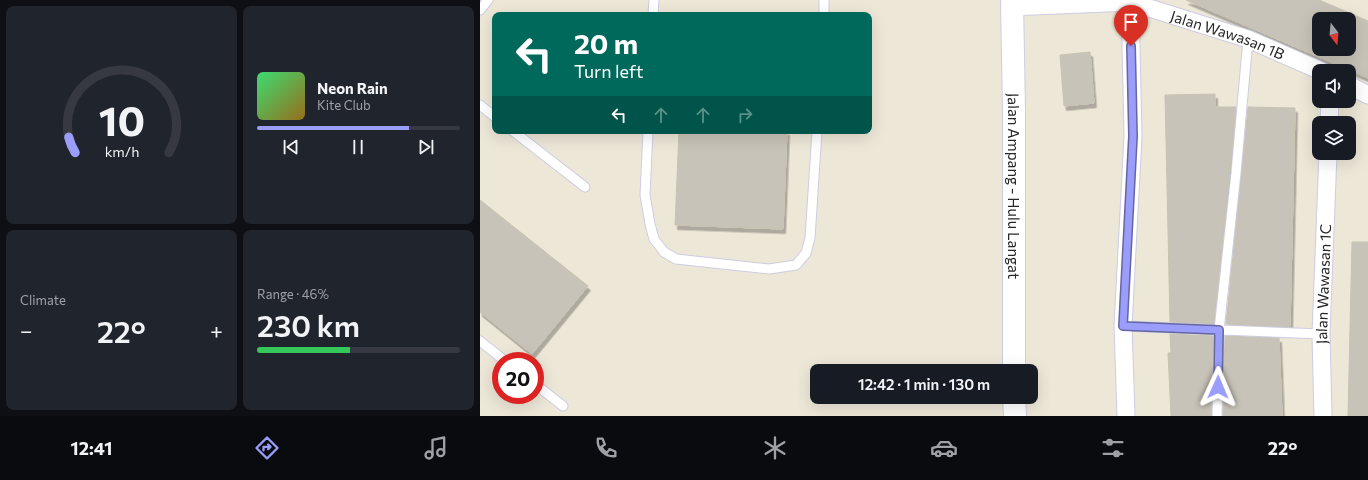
<!DOCTYPE html>
<meta charset="utf-8">
<style>
body{margin:0;font-family:Commissioner,sans-serif;background:#20242c;color:#f1f3f6;height:100vh;display:flex;flex-direction:column;font-size:15px;white-space:nowrap}
*{box-sizing:border-box;margin:0}
p{font-size:13px;color:#9ea1a6}
.icon{flex:none;width:22px;height:22px;fill:none;stroke:currentColor;stroke-width:2;stroke-linecap:round;stroke-linejoin:round}
.map{position:relative;flex:1;overflow:hidden}
.details{display:flex;flex-direction:column;gap:6px;padding:6px;background:#0d0f14;width:480px}
.details>*{flex:none}
.hud{position:absolute;left:12px;top:12px;width:380px;height:122px;border-radius:8px;box-shadow:0 4px 16px #0002;background:#00695c;color:#fff;overflow:hidden}
.needle{width:26px;rotate:164deg}
.controls{position:absolute;left:832px;top:12px;display:grid;gap:8px}
.controls a{display:grid;place-items:center;width:44px;height:44px;border-radius:8px;background:#171b24;box-shadow:0 4px 16px #0002;font-size:20px}
.speed{position:absolute;left:12px;top:352px;display:flex;gap:8px;font-size:20px;font-weight:700;text-align:center}
.speed>*{display:grid;place-content:center;width:52px;height:52px;border-radius:50%;background:#171b24;box-shadow:0 4px 16px #0002;line-height:1}
.speed .limit{border:6px solid #d22;background:#fff;color:#111}
.pin{position:absolute;display:grid;place-items:center;width:34px;height:34px;color:#fff;margin:-41px -17px;border-radius:50% 50% 50% 0;rotate:-45deg;box-shadow:0 0 4px #0007}
.pin .icon{rotate:45deg}
.me{position:absolute;width:44px;margin:-22px;rotate:1deg;stroke-linejoin:round;filter:drop-shadow(0 0 3px #0008)}
.turn{display:flex;align-items:center;gap:14px;height:84px;padding:0 16px;font-size:18px}
.turn .icon{width:52px;height:52px;stroke-width:2.5}
.turn b{display:block;font-size:28px;line-height:34px}
.lanes{display:flex;align-items:center;height:38px;padding:0 16px;background:#0003;justify-content:center;gap:20px;direction:ltr}
.lanes .off{opacity:.35}
.big{font-size:30px;font-weight:600;line-height:1.1}
.details .tile{flex:1;display:flex;flex-direction:column;justify-content:center;gap:6px;min-width:0;padding:0 14px;border-radius:8px;background:#20242c}
.details .dial{align-items:center;gap:0}
.dial svg{height:104px;overflow:visible;fill:none;stroke:#363941;stroke-width:7;stroke-linecap:round;text-anchor:middle}
.dial text{fill:#f1f3f6;stroke:none}
.song{display:flex;align-items:center;gap:12px}
.cover{width:48px;height:48px;border-radius:6px;background:linear-gradient(135deg,hsl(140 70% 55%),hsl(40 70% 35%))}
.played{height:4px;border-radius:2px;background:linear-gradient(90deg,#9b9dfa 75%,#363941 75%)}
.keys{display:flex;justify-content:space-around;direction:ltr}
.heat{display:flex;justify-content:space-between;align-items:center;font-size:22px;direction:ltr}
.charge{height:6px;border-radius:3px;background:linear-gradient(90deg,#34c759 46%,#363941 0)}
.details .tiles{flex:1;display:grid;gap:6px;grid-template-columns:repeat(2,1fr)}
.trip{position:absolute;left:330px;top:364px;width:228px;height:40px;border-radius:8px;background:#171b24;box-shadow:0 4px 16px #0002;font-weight:600;line-height:40px;text-align:center}
.tab-bar{display:flex;height:64px;justify-content:space-around;align-items:center;background:#090b0e;color:#9ea1a6}
.tab-bar .icon{width:28px;height:28px}
.tab-bar .current{color:#9b9dfa}
.tab-bar b{font-size:18px;color:#f1f3f6}
main{display:flex;flex:1;min-height:0}
.map>svg:first-child{display:block}
</style>
<main>
<section class="details">
<div class="tiles">
<div class="tile dial"><svg viewBox="0 0 100 80">
<path d="M14 69A42 42 0 1 1 86 69"/>
<path d="M14 69A42 42 0 0 1 9 57" stroke="#9b9dfa"/>
<text x="50" y="56" font-size="32" font-weight="700">10</text>
<text x="50" y="72" font-size="11">km/h</text>
</svg></div>
<div class="tile">
<div class="song"><i class="cover"></i><div><b>Neon Rain</b><p>Kite Club</p></div></div>
<div class="played"></div>
<div class="keys"><svg class="icon" aria-label="previous" viewBox="0 0 24 24"><path d="M18 5L8 12l10 7zM5 5v14"/></svg><svg class="icon" aria-label="pause" viewBox="0 0 24 24"><path d="M8 5v14M16 5v14"/></svg><svg class="icon" aria-label="next" viewBox="0 0 24 24"><path d="M6 5l10 7-10 7zM19 5v14"/></svg></div>
</div>
<div class="tile"><p>Climate</p>
<div class="heat"><a>−</a><b class="big">22°</b><a>+</a></div>
</div>
<div class="tile"><p>Range · 46%</p><b class="big">230 km</b><div class="charge"></div></div>
</div>
</section>
<div class="map">
<svg width="888" height="416" viewBox="0 0 888 416">
<defs>
<filter id="shadow"><feDropShadow dx="2.5" dy="4.5" stdDeviation="0" flood-color="#0004"/></filter>
</defs>
<rect width="100%" height="100%" fill="#ece7d7"/>
<path fill="#c7c3b8" stroke="#c7c3b1" fill-rule="evenodd" filter="url(#shadow)" d="M706,0H839L888,21V78ZM839,19H869V49H839Z
M610,52L614,103L584,106L580,55Z
M735,94V107H756L734,324L690,322L685,95Z
M768,107L815,108L810,327L746,324Z
M199,131H307L303,229L195,225Z
M0,200L108,286L52,354L0,312Z
M872,242H888V416H868Z
M690,334L733,336L731,416H691L688,353H691Z
M745,336L799,338L802,416H743Z"/>
<g fill="none" stroke-linecap="round" stroke-linejoin="round">
<g stroke="#cdcde3" stroke-width="11">
<path id="lane" d="M0,10L8,0
M173,15L174,0
M344,15V0
M0,105L15,117
M33,131L105,187
M168,131L165,195L170,224L174,239L184,252L196,259L289,269L316,265L326,253L330,238L337,131
M643,326L841,334
M0,341L25,361
M55,384L83,406
M737,416L739,330L756,173L768,39"/>
</g>
<g stroke="#cdcde3" stroke-width="19">
<g id="street">
<path id="s1" d="M532,7L650,2L768,39L841,71"/>
<path d="M869,85L888,95"/>
<path d="M849,123L850,101"/>
<path d="M646,416L643,326L653,136L650,0"/>
<path id="s2" d="M843,416L841,334L848,153"/>
</g>
</g>
<g stroke="#cdcde3" stroke-width="24">
<g id="secondary">
<path id="s3" d="M532,0L534,111V371"/>
<path d="M534,397L535,416"/>
</g>
</g>
<use href="#lane" stroke="#fff" stroke-width="9"/>
<use href="#street" stroke="#fff" stroke-width="17"/>
<use href="#secondary" stroke="#fff" stroke-width="22"/>
</g>
<g fill="none" stroke-linecap="round" stroke-linejoin="round">
<g stroke="#6566a2" stroke-width="10">
<path id="route" d="M651,46L653,136L643,326L739,330L738,387"/>
</g>
<use href="#route" stroke="#9b9dfa" stroke-width="7"/>
</g>
<g text-anchor="middle" dominant-baseline="central" stroke-width="3" stroke-linejoin="round" paint-order="stroke">
<g font-size="15" fill="#282828" stroke="#fff">
<text stroke="none"><textPath href="#s1" startOffset="221">Jalan Wawasan 1B</textPath></text>
<text stroke="none"><textPath href="#s3" startOffset="186">Jalan Ampang - Hulu Langat</textPath></text>
<text stroke="none"><textPath href="#s2" startOffset="132">Jalan Wawasan 1C</textPath></text>
</g>
</g>
</svg>
<div class="controls">
<a><svg class="needle" viewBox="-14 -14 28 28"><path d="M0-13l5 13h-10z" fill="#e53935"/><path d="M0 13l5-13h-10z" fill="#9ea1a6"/></svg></a>
<a><svg class="icon" aria-label="sound" viewBox="0 0 24 24"><path d="M4 9h4l5-4v14l-5-4H4zM17 9q2 3 0 6"/></svg></a>
<a><svg class="icon" aria-label="layers" viewBox="0 0 24 24"><path d="M12 4l9 5-9 5-9-5zM3 14l9 5 9-5"/></svg></a>
</div>
<div class="speed"><div class="limit">20</div></div>
<div class="pin" style="left:651px;top:46px;background:#d93025"><svg class="icon" aria-label="arrive" viewBox="0 0 24 24"><path d="M6 21V4h12l-3 4 3 4H6"/></svg></div>
<svg class="me" style="left:738px;top:387px" viewBox="-20 -20 40 40"><path d="M0-17L14 15 0 8-14 15z" fill="#9b9dfa" stroke="#fff" stroke-width="4"/></svg>
<div class="trip">12:42 · 1 min · 130 m</div>
<div class="hud">
<div class="turn"><svg class="icon" aria-label="left" viewBox="0 0 24 24"><path d="M17 20v-9H6M10 6l-5 5 5 5"/></svg><div><b>20 m</b>Turn left</div></div>
<div class="lanes"><svg class="icon" aria-label="left" viewBox="0 0 24 24"><path d="M17 20v-9H6M10 6l-5 5 5 5"/></svg><svg class="icon off" aria-label="ahead" viewBox="0 0 24 24"><path d="M12 20V5M6 11l6-6 6 6"/></svg><svg class="icon off" aria-label="ahead" viewBox="0 0 24 24"><path d="M12 20V5M6 11l6-6 6 6"/></svg><svg class="icon off" aria-label="right" viewBox="0 0 24 24"><path d="M7 20v-9h11M14 6l5 5-5 5"/></svg></div>
</div>
</div>
</main>
<nav class="tab-bar">
<b>12:41</b>
<svg class="icon current" aria-label="directions" viewBox="0 0 24 24"><path d="M12 3l9 9-9 9-9-9zM9 14v-3h6M13 9l2 2-2 2"/></svg>
<svg class="icon" aria-label="music" viewBox="0 0 24 24"><path d="M9 18V5l10-2v13"/><circle cx="6" cy="18" r="3"/><circle cx="16" cy="16" r="3"/></svg>
<svg class="icon" aria-label="phone" viewBox="0 0 24 24"><path d="M5 4h4l2 5-3 2q2 4 5 5l2-3 5 2v4C11 20 4 13 5 4z"/></svg>
<svg class="icon" aria-label="climate" viewBox="0 0 24 24"><path d="M12 3v18M4 7l16 10M4 17L20 7"/></svg>
<svg class="icon" aria-label="car" viewBox="0 0 24 24"><path d="M5 17H2v-5l4-1 3-4h7l3 4 3 1v5h-3M9 17h6M6 11h13"/><circle cx="7" cy="17" r="2"/><circle cx="17" cy="17" r="2"/></svg>
<svg class="icon" aria-label="filters" viewBox="0 0 24 24"><path d="M4 7h16M4 17h16"/><circle cx="9" cy="7" r="2"/><circle cx="15" cy="17" r="2"/></svg>
<b>22°</b>
</nav>
